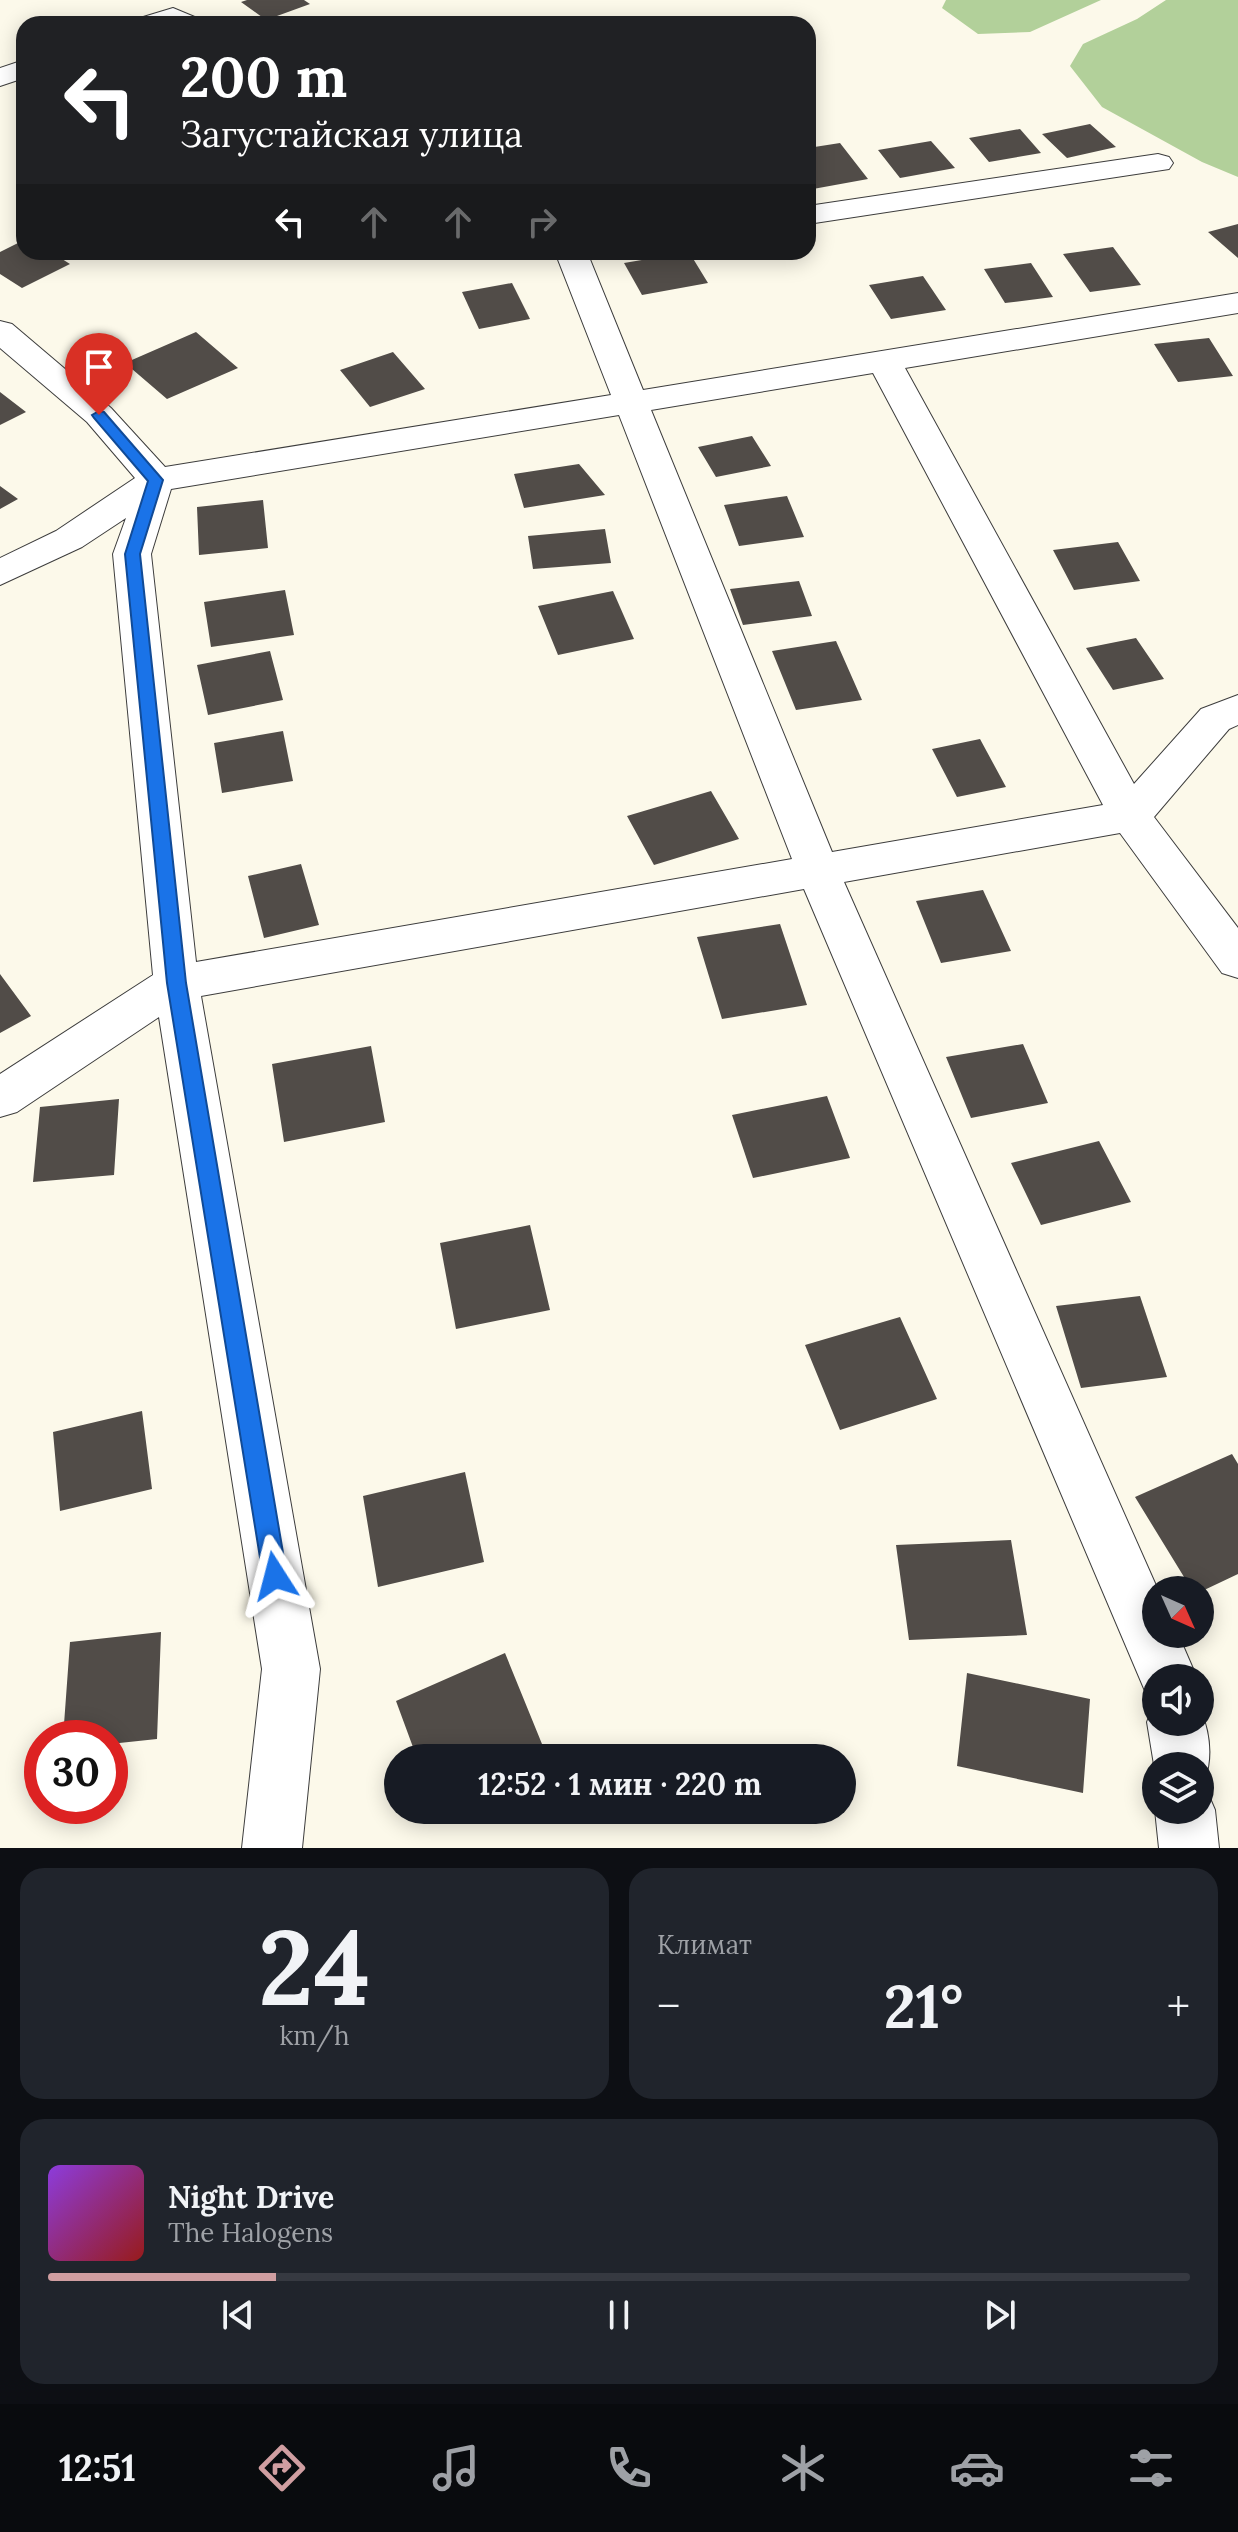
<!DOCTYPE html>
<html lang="ru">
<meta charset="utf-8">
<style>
body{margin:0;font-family:Lora,serif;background:#20242c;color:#f1f3f6;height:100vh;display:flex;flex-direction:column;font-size:30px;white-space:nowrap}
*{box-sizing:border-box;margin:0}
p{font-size:26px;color:#9ea1a6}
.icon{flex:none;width:44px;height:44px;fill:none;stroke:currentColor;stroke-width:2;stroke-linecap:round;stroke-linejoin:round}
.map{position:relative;height:1848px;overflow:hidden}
.sheet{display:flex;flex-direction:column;gap:20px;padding:20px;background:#0d0f14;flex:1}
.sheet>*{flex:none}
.guide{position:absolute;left:16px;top:16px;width:800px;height:244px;border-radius:24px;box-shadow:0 4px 20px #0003;background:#202124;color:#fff;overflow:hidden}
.needle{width:52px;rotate:135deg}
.fabs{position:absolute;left:1142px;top:1576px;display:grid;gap:16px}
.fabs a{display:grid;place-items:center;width:72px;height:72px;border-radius:50%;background:#171b24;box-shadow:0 4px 20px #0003;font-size:40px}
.speed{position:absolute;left:24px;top:1720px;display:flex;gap:16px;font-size:40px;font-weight:700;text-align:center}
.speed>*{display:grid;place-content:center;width:104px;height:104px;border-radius:50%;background:#171b24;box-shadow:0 4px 20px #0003;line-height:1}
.speed .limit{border:12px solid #d22;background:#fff;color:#111}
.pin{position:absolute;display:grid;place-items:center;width:68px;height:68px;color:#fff;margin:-82px -34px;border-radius:50% 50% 50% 0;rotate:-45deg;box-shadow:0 0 8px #0007}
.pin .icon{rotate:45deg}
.me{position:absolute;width:88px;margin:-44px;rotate:351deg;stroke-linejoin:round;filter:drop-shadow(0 0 6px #0008)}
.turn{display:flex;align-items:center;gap:28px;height:168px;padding:0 32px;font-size:36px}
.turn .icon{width:104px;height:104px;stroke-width:2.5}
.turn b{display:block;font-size:56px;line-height:68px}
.lanes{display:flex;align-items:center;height:76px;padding:0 32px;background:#0003;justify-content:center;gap:40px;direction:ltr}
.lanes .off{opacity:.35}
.big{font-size:60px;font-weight:800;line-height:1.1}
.sheet .widget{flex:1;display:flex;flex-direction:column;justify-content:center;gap:12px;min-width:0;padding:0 28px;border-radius:24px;background:#20242c}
.sheet .dial{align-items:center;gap:0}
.dial b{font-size:104px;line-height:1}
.song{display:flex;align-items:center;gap:24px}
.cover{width:96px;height:96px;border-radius:12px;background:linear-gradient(135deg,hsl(270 70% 55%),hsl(0 70% 35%))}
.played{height:8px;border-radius:4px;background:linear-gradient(90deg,#d09ea1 20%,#363941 20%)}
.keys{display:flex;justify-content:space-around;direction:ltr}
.heat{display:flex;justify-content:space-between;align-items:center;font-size:44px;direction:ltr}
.sheet .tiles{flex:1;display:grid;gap:20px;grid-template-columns:1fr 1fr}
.widget:last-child{grid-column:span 2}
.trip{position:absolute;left:384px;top:1744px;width:472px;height:80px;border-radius:40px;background:#171b24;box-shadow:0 4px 20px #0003;font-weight:800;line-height:80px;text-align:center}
.menu{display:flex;height:128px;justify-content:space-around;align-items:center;background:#090b0e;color:#9ea1a6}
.menu .icon{width:56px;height:56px}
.menu .active{color:#d09ea1}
.menu b{font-size:36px;color:#f1f3f6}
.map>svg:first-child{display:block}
</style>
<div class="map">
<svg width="1238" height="1848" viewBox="0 0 1238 1848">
<rect width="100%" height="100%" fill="#fcf9ea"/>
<path fill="#b2d09a" d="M946,0H1101L1030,32L978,34L942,8Z
M1166,0H1238V177L1202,162L1102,107L1070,66L1083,44L1137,19Z"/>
<path fill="#514c48" d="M247,0H304L310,4L266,20L241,2Z
M1090,124L1116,147L1067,158L1042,134Z
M1020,129L1041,153L989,162L969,138Z
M931,141L955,168L900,178L878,150Z
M840,143L868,179L813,189L808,182V148Z
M1238,224V258L1208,232Z
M24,240V252H51L70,264L22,288L0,274V252Z
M1113,247L1141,285L1090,292L1063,254Z
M689,252L708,283L642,295L624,263Z
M1031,263L1053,297L1005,303L984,269Z
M923,276L946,310L891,319L869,285Z
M512,283L530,319L479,329L462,292Z
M196,332L238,368L167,399L125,363Z
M1209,338L1233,376L1178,382L1154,344Z
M393,352L425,389L370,407L340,370Z
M0,392L26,412L0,425Z
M752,436L771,466L716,477L698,447Z
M579,464L605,495L524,508L514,474Z
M0,486L18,499L0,509Z
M787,496L804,537L739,546L724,505Z
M263,500L268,548L199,555L197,507Z
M605,529L611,563L533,569L528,536Z
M1118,542L1140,581L1074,590L1053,550Z
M799,581L812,616L743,625L730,589Z
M285,590L294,635L211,647L204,602Z
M613,591L634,639L558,655L538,606Z
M1136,638L1164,679L1113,690L1086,648Z
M836,641L862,700L796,710L772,651Z
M270,651L283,700L208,715L197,665Z
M283,731L293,781L222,793L214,743Z
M980,739L1006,787L957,797L932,749Z
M711,791L739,839L654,865L627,816Z
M301,864L319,925L264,938L248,876Z
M983,890L1011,951L941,963L916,901Z
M780,924L807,1005L722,1019L697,937Z
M0,974L31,1016L0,1033Z
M1023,1044L1048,1103L971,1118L946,1057Z
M371,1046L385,1122L284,1142L272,1064Z
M827,1096L850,1158L753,1178L732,1115Z
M119,1099L114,1175L33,1182L40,1107Z
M1099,1141L1131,1202L1041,1225L1011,1163Z
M530,1225L550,1310L456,1329L440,1243Z
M1140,1296L1167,1377L1081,1388L1056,1306Z
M900,1317L937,1399L840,1430L805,1345Z
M142,1411L152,1489L60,1511L53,1432Z
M1232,1454L1238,1464V1574L1200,1592L1192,1590L1135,1497Z
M465,1472L484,1562L378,1587L363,1496Z
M1011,1540L1027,1635L909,1640L896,1545Z
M161,1632L157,1739L110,1744V1738H63L70,1642Z
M505,1653L542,1744L511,1758H417L396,1701Z
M967,1673L1090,1699L1083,1793L957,1766Z"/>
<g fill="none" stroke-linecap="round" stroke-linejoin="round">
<g stroke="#3d3d3d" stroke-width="2">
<path id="minor" d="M173,8L197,18L201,24H136L140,18Z
M24,60V78L0,86V68Z
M1158,154L1169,157L1173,163L1169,169L808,224V206Z
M555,252H587L643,390L1238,293V313L905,368L1134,784L1201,709L1238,695V725L1229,729L1154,817L1238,928V978L1222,973L1120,833L844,882L1158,1590L1156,1634H1178L1197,1678H1156V1722H1200V1709C1211,1735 1213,1762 1202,1787L1206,1789L1215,1810L1219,1848H1159L1155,1810L1156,1807L1200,1810V1766H1156V1777L1147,1722L1155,1702L1148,1698L804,889L201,996L320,1669L302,1848H242L262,1669L159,1017L17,1112L0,1117V1074L153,975L113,554L126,518L82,547L0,585V558L56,531L135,478L87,422L0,348V321L12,324L111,408L165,467L611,395ZM873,373L1103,805L832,852L651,410ZM619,415L792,859L196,962L151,554L171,489Z"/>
</g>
<use href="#minor" fill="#fff" fill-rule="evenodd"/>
</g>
<path fill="#1a73e8" stroke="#114b97" stroke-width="2" d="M99,411L104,412L163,480L140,554L186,983L287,1576L283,1584L275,1587L267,1584L263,1576L167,983L125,554L148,481L94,418L92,415Z"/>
</svg>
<div class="fabs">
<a><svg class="needle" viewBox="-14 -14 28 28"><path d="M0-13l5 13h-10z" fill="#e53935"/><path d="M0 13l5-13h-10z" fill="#9ea1a6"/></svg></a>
<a><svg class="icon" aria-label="sound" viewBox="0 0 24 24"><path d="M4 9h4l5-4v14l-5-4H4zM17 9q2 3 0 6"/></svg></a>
<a><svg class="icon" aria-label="layers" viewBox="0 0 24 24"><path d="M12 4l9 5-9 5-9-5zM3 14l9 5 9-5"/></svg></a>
</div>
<div class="speed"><div class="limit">30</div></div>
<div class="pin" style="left:99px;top:415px;background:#d93025"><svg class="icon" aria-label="arrive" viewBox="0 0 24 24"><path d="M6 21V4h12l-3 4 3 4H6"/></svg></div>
<svg class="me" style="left:275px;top:1576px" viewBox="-20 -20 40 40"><path d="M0-17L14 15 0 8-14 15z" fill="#1a73e8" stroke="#fff" stroke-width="4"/></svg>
<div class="trip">12:52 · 1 мин · 220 m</div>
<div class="guide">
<div class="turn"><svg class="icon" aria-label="left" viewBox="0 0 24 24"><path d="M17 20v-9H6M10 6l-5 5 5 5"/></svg><div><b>200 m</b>Загустайская улица</div></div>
<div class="lanes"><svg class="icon" aria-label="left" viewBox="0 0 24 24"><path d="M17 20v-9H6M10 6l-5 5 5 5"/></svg><svg class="icon off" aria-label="ahead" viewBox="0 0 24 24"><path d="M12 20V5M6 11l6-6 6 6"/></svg><svg class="icon off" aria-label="ahead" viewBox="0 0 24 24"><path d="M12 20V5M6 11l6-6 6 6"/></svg><svg class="icon off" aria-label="right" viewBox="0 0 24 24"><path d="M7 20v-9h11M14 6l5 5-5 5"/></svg></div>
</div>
</div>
<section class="sheet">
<div class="tiles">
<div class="widget dial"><b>24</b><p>km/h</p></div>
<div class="widget"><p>Климат</p>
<div class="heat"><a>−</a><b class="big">21°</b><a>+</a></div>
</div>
<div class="widget">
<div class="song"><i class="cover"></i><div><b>Night Drive</b><p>The Halogens</p></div></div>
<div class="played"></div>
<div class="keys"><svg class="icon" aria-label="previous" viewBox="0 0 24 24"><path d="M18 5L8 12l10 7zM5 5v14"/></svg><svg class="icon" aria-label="pause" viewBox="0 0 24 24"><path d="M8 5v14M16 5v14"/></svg><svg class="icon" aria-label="next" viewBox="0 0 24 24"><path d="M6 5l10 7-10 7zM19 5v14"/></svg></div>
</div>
</div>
</section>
<nav class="menu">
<b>12:51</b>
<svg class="icon active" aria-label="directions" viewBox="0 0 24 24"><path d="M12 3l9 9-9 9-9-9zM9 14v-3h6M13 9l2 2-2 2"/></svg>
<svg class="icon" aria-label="music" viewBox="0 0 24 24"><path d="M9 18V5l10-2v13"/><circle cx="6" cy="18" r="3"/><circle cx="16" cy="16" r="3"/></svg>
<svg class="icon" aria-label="phone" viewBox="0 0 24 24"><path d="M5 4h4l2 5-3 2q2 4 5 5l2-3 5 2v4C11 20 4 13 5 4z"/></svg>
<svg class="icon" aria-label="climate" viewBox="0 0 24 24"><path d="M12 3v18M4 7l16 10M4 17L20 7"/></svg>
<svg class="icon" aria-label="car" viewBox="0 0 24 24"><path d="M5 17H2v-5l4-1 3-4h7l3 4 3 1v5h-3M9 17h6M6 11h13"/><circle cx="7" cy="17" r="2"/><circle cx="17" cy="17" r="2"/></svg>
<svg class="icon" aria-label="filters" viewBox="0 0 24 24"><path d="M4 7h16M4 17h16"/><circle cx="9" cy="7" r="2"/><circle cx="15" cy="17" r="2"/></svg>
</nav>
